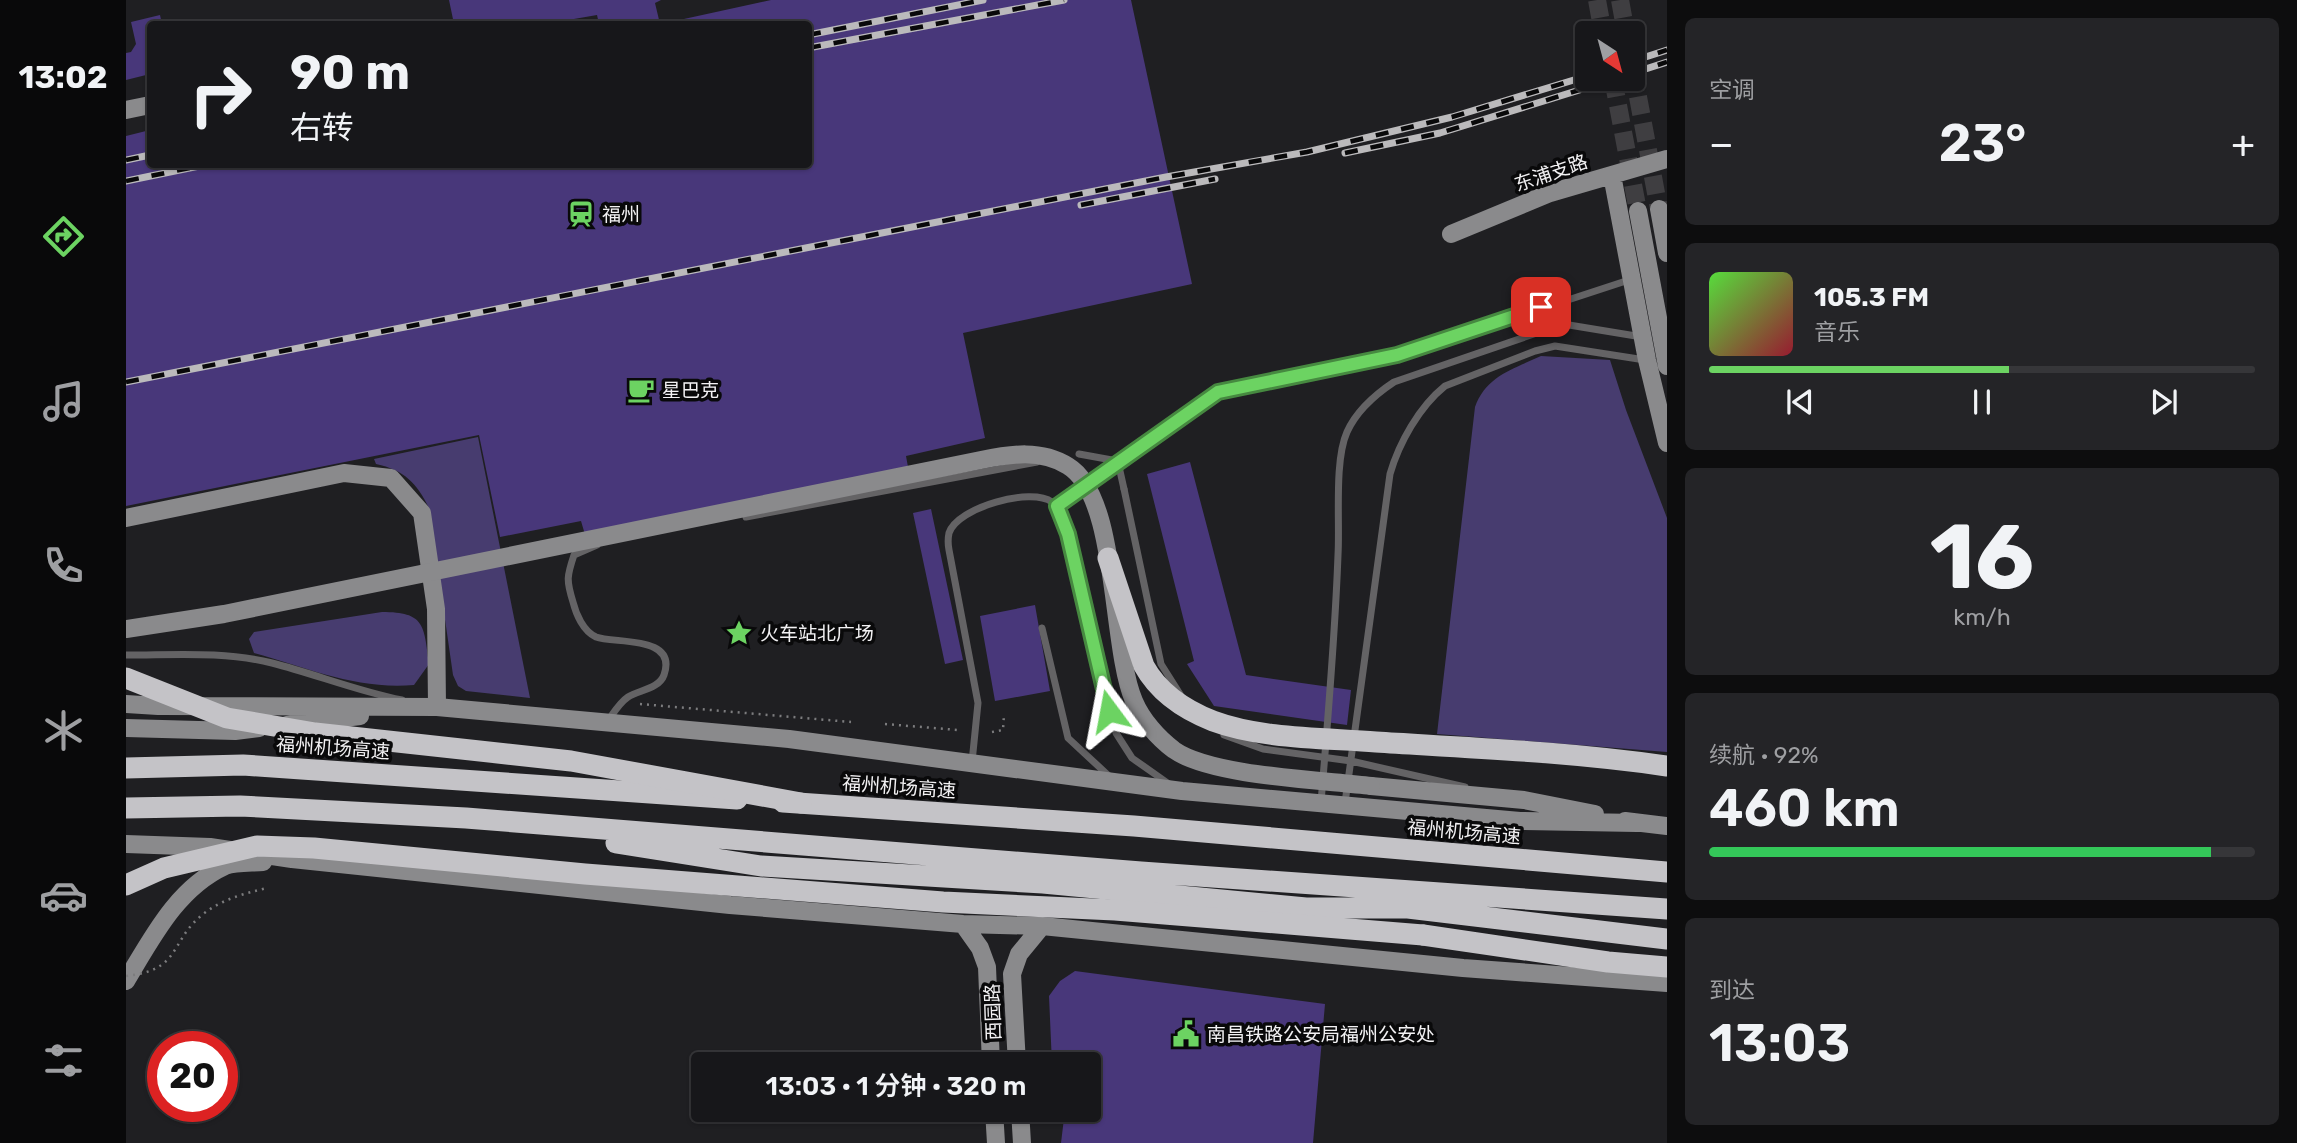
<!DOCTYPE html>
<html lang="zh">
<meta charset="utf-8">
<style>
body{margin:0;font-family:Rubik,"Noto Sans SC",sans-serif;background:#242427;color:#f1f3f6;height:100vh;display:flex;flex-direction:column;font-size:26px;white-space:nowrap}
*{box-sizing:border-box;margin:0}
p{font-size:23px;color:#9e9fa2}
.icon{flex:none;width:38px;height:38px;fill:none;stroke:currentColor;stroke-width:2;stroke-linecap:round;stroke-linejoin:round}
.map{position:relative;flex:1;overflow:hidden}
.side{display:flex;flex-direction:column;gap:18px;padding:18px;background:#0d0d0e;width:630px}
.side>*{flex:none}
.banner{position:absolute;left:21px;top:21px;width:665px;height:147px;border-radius:7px;box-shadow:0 2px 5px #0004,0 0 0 2px #363639;background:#17171a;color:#f1f3f6;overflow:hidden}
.needle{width:46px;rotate:144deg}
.controls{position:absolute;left:1449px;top:21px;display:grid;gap:14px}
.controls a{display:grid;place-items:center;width:70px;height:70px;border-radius:7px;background:#17171a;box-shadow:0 2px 5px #0004,0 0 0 2px #363639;font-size:35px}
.speed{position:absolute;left:21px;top:1031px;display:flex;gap:14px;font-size:35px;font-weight:700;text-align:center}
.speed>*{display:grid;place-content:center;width:91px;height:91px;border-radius:50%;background:#17171a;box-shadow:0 2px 5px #0004,0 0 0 2px #363639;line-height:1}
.speed .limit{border:10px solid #d22;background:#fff;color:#111}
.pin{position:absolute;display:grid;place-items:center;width:60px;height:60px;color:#fff;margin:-30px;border-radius:14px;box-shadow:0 4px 10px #0006}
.me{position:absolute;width:77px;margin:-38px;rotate:347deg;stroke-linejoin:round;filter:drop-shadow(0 0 5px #0008)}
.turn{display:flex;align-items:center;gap:24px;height:147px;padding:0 28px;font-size:32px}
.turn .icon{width:91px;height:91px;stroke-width:2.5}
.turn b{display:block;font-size:49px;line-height:60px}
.big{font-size:52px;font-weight:600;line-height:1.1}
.side .widget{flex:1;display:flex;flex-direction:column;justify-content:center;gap:10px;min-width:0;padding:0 24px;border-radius:10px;background:#242427}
.side .dial{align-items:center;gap:0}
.dial b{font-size:91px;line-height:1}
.song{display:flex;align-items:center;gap:21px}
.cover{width:84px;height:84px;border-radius:10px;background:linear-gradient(135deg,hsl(110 70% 55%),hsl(350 70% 35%))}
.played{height:7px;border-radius:4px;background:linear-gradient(90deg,#6cd362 55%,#363639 55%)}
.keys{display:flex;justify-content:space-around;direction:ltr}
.heat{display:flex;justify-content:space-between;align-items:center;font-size:38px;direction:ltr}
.charge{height:10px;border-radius:5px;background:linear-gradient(90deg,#34c759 92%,#363639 0)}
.trip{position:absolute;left:565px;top:1052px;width:410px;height:70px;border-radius:7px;background:#17171a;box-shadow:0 2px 5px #0004,0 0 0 2px #363639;font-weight:600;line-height:70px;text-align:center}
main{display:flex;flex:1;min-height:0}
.menu{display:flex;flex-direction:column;width:126px;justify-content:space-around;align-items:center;background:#09090a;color:#9e9fa2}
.menu .icon{width:49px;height:49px}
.menu .selected{color:#6cd362}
.menu b{font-size:32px;color:#f1f3f6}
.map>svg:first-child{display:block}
</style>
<main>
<nav class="menu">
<b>13:02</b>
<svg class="icon selected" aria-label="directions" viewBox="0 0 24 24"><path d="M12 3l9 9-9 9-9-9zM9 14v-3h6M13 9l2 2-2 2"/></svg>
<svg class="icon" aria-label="music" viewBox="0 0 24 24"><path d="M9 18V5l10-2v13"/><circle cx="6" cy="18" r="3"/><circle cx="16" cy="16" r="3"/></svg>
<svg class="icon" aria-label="phone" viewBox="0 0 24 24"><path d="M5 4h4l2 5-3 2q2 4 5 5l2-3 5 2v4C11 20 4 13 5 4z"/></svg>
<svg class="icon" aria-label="climate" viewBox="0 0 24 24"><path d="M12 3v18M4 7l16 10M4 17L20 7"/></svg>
<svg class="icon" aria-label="car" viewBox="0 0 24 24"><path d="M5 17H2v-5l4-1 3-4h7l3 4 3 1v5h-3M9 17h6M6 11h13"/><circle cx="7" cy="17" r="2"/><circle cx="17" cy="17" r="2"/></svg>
<svg class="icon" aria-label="filters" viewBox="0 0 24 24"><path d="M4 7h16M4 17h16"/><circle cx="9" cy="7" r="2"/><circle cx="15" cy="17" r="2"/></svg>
</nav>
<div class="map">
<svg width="1541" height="1143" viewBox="0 0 1541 1143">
<rect width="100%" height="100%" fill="#1f1f22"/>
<path fill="#473c6f" d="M1415,356L1484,360L1500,410L1541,518V752L1311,734L1349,407C1360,376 1387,369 1415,356Z
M352,437L404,698L340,691L332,686L327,675L303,508C291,483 278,470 250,464L248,459Z
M256,612C299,612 298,625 303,664L288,685C231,690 182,668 128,653L123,639L128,632Z"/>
<path fill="#48377a" d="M323,0H535L529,3L534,24H473L471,15L419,24H328Z
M645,0H1005L1066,284L837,333L859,438L780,456L784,478L460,538L455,521L374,537L353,435L0,506V136L24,130V164H682V24H535Z
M34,15L36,24H24V74L0,80V53L5,52L10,44L5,22Z
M1064,462L1120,675L1225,690L1221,725L1088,706L1061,664L1068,661L1021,474Z
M805,509L837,660L819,664L787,513Z
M909,605L924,691L869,701L854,616Z
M949,971L1199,1004L1187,1143H935L939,1110H962V1064H926L923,996L934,981Z"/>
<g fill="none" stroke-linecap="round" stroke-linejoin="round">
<path stroke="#3f3e41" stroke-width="18" stroke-dasharray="18 9" stroke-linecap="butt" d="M1471,0L1477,33
M1494,0L1500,33
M1507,70L1533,209
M1487,79L1512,211"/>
<path stroke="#7c7c7e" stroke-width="2.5" stroke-dasharray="2 5" stroke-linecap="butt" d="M514,704L725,722
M759,724L832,730
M866,732L877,730L878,714"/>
<path stroke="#646365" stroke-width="7" d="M998,489L1035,664L1054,694
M931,506L1092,392L1131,382L1271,356L1506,279
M620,517L911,462
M471,545L448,555C441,576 440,580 447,602C450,614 457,631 470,637C489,644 552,635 538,675C533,689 513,690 502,697C493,703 487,714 481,722
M916,628L942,738L984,777
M0,655C49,655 98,651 146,663C189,674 231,691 276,700
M1098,735L1137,749L1225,761L1339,787
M846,762L852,703L823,550C822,545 822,538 823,533C832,507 905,487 926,502C934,508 936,517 939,525L990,733L1006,758L1043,784
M1195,802C1202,719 1209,637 1212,555C1214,522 1208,461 1221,432C1230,412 1250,394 1268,382L1437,324L1516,337
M1219,803L1264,474C1273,443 1293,407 1319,386L1409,351L1429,346L1519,360"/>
<path stroke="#8a8a8c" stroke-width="18" d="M0,110L24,105
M1486,175L1521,360L1541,443
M1533,209L1541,253
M1512,211L1541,366
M1325,234L1424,193L1541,159
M0,518L218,473L265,478L296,513L310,609L311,707
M0,704L32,706L311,707L663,739L1056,791L1394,821L1511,823
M161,725L234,716
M0,728L109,731L133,728
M1245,786L1398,800L1469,814
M1499,821L1541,826
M0,844L84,847L166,859L604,905L837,924L916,926L1337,968L1541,983
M837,924L854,948L861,967L865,1064
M0,981C26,938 51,888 99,866C109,862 125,863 137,862
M891,1064L886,974L893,954L916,926
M868,1110L870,1143
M894,1110L896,1143"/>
<path stroke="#c4c3c7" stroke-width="21" d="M0,768L117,765L611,799
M657,802L1008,826L1541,872
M0,808L114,806L340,818L1015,872L1541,909
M490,843L635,866L917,883L1180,908H1282L1541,939
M1297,935L1482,962L1541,967"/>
<g stroke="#bbbabc" stroke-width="7">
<path id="rail" d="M682,35L857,0
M682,48L938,0
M1507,61L1541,50
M1507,73L1541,62
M1219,153L1314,133L1489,79
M0,160L24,155
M0,181L83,164
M955,205L1089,179
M0,382L1040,177L1181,152L1326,117L1461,76"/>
</g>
<use href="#rail" stroke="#09090a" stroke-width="4.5" stroke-dasharray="13" stroke-linecap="butt"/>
<path stroke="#7c7c7e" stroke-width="2.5" stroke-dasharray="2 5" stroke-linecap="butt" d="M0,976C56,970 43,942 76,915C96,899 117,894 141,888"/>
<path stroke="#646365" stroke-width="7" d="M953,454L986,460L994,471L998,489"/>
<path stroke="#8a8a8c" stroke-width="18" d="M0,629L98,614L855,460C885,454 915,449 942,466C993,497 984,645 1008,701C1016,720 1032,738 1048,750C1085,776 1196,780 1245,786"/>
<path stroke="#c4c3c7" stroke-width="21" d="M982,558L1018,666C1033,693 1059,710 1087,721C1135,739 1199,738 1250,742C1347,748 1445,752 1541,766
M0,678L101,718L189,733L445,761L675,803
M0,885L38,868L131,846L188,848L459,874L817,902L989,910L1297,935"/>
</g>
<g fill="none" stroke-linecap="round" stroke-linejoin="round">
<g stroke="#468940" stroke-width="18">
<path id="route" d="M983,711L942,534L931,506L1092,392L1271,355L1415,307"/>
</g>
<use href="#route" stroke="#6cd362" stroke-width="12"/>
</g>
<defs>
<g id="station-bare" transform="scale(2.1)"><path d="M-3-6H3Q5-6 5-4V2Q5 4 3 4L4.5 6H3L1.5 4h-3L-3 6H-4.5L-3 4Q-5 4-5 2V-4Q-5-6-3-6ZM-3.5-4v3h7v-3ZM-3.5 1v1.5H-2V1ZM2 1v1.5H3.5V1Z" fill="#6cd362" stroke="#09090a" stroke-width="2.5" paint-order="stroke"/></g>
<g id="cafe-bare" transform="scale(2.1)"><path d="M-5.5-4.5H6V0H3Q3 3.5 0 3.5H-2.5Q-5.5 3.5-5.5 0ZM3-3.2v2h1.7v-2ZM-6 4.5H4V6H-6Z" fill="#6cd362" stroke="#09090a" stroke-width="2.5" paint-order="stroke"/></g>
<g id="sight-bare" transform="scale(2.1)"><path d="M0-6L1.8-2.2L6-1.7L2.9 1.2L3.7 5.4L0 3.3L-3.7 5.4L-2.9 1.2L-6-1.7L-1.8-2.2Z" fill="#6cd362" stroke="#09090a" stroke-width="2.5" paint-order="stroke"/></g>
<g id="civic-bare" transform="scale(2.1)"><path d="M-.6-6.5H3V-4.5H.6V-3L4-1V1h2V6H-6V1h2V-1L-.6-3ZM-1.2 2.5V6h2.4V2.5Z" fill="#6cd362" stroke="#09090a" stroke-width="2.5" paint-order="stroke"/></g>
</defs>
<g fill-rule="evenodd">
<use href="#station-bare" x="455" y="214"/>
<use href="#cafe-bare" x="515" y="390"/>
<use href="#sight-bare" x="613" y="633"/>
<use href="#civic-bare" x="1060" y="1034"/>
</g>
<g text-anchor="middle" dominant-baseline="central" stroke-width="7" stroke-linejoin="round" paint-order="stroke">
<g font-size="19" fill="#f2f1f3" stroke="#09090a">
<text transform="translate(1425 173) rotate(-19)">东浦支路</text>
<text transform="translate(207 748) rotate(4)">福州机场高速</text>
<text transform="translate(773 787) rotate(4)">福州机场高速</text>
<text transform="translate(1338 832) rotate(5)">福州机场高速</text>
<text transform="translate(867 1012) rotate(-92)">西园路</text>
</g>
<g font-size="19" fill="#f2f1f3" stroke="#09090a" text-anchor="start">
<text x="476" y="214">福州</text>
<text x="536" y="390">星巴克</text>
<text x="634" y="633">火车站北广场</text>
<text x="1081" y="1034">南昌铁路公安局福州公安处</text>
</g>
</g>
</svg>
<div class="controls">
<a><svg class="needle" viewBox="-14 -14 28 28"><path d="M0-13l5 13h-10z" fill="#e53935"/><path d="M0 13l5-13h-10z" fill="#9e9fa2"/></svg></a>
</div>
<div class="speed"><div class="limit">20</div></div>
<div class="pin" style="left:1415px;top:307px;background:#d93025"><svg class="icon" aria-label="arrive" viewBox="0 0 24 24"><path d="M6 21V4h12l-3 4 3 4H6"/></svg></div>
<svg class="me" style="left:983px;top:711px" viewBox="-20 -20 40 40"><path d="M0-17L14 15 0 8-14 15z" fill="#6cd362" stroke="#fff" stroke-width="4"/></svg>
<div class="trip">13:03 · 1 分钟 · 320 m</div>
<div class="banner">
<div class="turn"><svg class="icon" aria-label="right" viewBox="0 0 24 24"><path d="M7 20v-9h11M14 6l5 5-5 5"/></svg><div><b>90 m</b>右转</div></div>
</div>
</div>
<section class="side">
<div class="widget"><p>空调</p>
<div class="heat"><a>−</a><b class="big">23°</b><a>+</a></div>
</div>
<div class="widget">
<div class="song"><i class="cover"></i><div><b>105.3 FM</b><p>音乐</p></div></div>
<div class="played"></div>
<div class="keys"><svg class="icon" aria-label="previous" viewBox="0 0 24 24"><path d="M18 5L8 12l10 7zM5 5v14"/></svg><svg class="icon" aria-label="pause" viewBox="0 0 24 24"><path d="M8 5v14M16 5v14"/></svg><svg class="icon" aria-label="next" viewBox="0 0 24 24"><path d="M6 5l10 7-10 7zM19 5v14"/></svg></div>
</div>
<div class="widget dial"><b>16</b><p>km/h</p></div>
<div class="widget"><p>续航 · 92%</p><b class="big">460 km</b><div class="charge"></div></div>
<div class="widget"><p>到达</p><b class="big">13:03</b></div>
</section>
</main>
